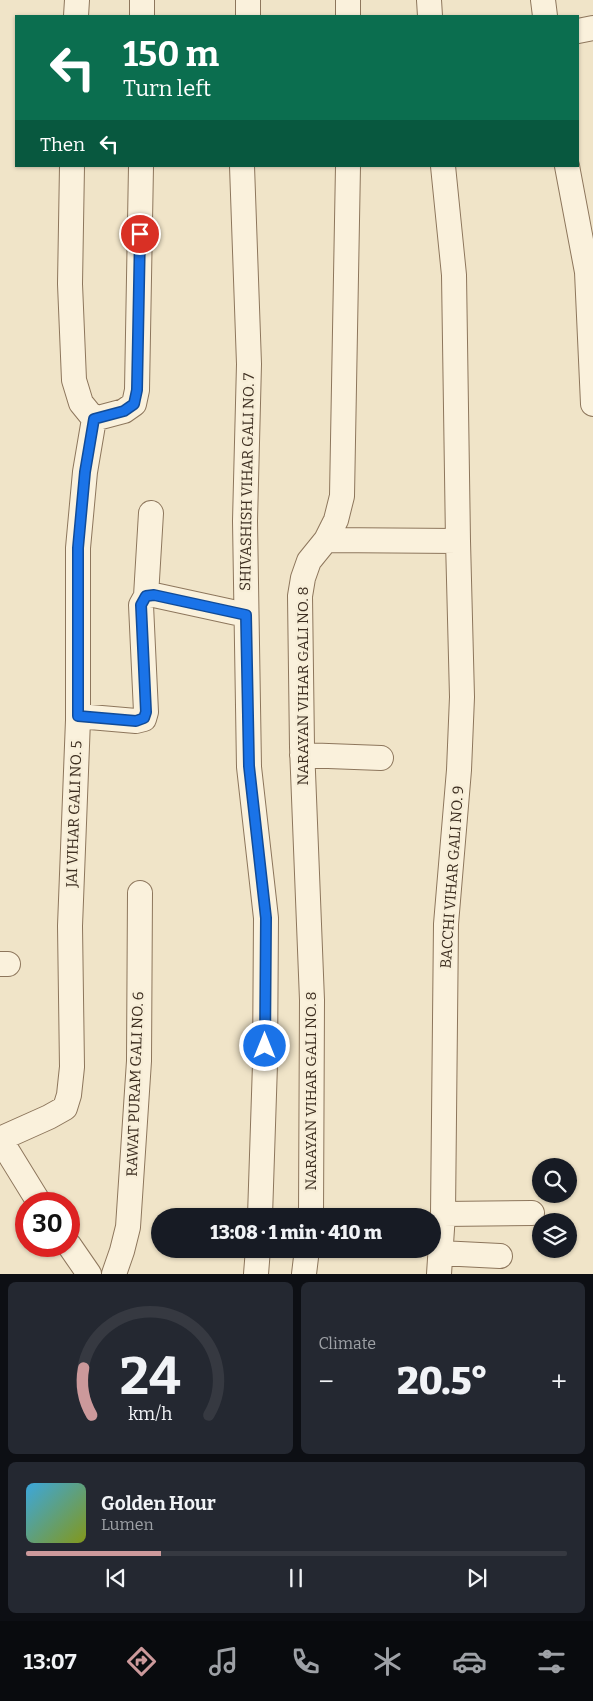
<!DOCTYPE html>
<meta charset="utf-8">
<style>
body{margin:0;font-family:Bitter,serif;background:#242831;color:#f1f3f6;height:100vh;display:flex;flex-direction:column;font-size:19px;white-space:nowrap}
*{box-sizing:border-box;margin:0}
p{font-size:16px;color:#9ea1a6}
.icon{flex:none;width:28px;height:28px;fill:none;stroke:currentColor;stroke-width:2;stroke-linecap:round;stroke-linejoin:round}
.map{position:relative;height:1274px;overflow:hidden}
.side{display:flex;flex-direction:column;gap:8px;padding:8px;background:#0d0f14;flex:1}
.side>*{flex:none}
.top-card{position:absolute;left:15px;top:15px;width:564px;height:152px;border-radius:0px;box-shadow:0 1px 4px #0004;background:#0b6e4f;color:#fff;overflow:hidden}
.buttons{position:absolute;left:532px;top:1158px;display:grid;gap:10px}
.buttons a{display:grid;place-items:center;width:45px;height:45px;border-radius:50%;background:#171b24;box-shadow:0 1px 4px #0004;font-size:25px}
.speed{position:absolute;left:15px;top:1192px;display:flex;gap:10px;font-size:25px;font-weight:700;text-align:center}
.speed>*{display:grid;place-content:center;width:65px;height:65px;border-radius:50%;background:#171b24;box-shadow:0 1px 4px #0004;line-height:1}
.speed .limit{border:8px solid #d22;background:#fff;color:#111}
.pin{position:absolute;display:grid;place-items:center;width:42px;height:42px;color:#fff;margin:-21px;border:2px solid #fff;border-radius:50%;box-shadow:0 1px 5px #0007}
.me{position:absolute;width:55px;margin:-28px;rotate:0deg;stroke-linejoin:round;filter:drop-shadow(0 0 4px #0008)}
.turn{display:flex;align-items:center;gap:18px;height:105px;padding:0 25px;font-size:22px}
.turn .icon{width:65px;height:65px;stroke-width:2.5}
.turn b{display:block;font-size:35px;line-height:42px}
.then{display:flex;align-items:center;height:48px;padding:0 25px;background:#0003;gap:10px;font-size:19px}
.big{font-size:38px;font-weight:800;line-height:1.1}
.side .widget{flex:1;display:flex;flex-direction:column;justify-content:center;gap:8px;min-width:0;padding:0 18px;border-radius:8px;background:#242831}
.side .dial{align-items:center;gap:0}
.dial svg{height:130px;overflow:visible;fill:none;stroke:#363941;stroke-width:7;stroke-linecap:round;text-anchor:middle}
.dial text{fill:#f1f3f6;stroke:none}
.song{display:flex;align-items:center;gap:15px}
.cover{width:60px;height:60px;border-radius:8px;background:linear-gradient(135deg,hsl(200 70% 55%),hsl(70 70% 35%))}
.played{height:5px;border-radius:2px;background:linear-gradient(90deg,#cc999b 25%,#363941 25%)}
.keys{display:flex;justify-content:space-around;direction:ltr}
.heat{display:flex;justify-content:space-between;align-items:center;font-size:28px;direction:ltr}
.side .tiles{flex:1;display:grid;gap:8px;grid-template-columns:1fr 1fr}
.widget:last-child{grid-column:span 2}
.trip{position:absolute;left:151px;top:1208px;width:290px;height:50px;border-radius:25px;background:#171b24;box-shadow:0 1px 4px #0004;font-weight:800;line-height:50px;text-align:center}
.menu{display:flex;height:80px;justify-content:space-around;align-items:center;background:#090b0e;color:#9ea1a6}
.menu .icon{width:35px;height:35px}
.menu .on{color:#cc999b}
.menu b{font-size:22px;color:#f1f3f6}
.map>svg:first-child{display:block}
</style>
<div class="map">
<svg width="593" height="1274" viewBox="0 0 593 1274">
<rect width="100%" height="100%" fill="#f0e4c8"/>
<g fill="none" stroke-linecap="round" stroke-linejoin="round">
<g stroke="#8d765c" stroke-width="26">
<path id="minor" d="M348,0V16
M429,0L430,16
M543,0L545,16
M76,16L77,0
M142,16V0
M248,16V0
M578,31L593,28
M72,166L70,284L74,380L81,403L94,419
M242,166L249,364L245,521L249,767L266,918L265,1064L260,1216
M567,166L587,272L593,404
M94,419L124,411L134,404L137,390L141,166
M326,540L458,541L454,275L443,166
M146,596L151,513
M78,716L136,721L144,719L146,712L141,605L146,596L154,595L246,615
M302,755L381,758
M0,964H8
M0,1139L49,1117L65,1108L69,1095L72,1067L70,926L78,720V548L85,472L94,419
M0,1139L40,1204
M443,1214L532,1213
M311,1216L312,1000L302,747L300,596L303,578L309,561L326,540L336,520L342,496L348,166
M69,1245L89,1274
M440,1253L500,1256
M114,1274L122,1251L128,1227L139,1061L140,893
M256,1274L258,1249
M304,1274L307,1249
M439,1274L443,1214L446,924L459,770L462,697L458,541"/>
</g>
<use href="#minor" stroke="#faf1dc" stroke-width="24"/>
</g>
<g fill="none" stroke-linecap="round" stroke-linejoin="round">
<g stroke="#114b97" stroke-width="12">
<path id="route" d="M140,234L137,390L134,404L124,411L94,419L85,472L78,548V716L136,721L144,718L146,712L141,605L146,596L154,595L246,615L249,766L266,918L265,1046"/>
</g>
<use href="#route" stroke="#1a73e8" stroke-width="9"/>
</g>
<g text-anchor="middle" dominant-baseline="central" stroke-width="5" stroke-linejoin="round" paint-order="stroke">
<g font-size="15" fill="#3d2e20" stroke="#f7eed8">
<text transform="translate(247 482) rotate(-89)">SHIVASHISH VIHAR GALI NO. 7</text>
<text transform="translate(303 686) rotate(-90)">NARAYAN VIHAR GALI NO. 8</text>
<text transform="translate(74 814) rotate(-88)">JAI VIHAR GALI NO. 5</text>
<text transform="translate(452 877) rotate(-86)">BACCHI VIHAR GALI NO. 9</text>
<text transform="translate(135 1084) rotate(-88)">RAWAT PURAM GALI NO. 6</text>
<text transform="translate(311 1091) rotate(-90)">NARAYAN VIHAR GALI NO. 8</text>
</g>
</g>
</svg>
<div class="buttons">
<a><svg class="icon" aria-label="search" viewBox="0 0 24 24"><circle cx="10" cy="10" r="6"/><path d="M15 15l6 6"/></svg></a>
<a><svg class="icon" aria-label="layers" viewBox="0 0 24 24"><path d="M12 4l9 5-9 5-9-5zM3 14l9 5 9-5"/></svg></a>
</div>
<div class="speed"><div class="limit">30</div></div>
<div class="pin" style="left:140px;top:234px;background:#d93025"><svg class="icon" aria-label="arrive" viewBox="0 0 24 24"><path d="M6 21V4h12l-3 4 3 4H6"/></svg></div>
<svg class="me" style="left:265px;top:1046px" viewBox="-20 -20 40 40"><circle r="17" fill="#1a73e8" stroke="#fff" stroke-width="3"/><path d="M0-11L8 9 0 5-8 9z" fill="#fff"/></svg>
<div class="trip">13:08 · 1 min · 410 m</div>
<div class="top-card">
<div class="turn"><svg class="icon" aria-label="left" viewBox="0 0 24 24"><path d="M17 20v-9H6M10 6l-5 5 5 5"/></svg><div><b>150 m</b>Turn left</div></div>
<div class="then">Then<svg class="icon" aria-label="left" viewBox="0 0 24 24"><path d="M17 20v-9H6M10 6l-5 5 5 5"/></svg></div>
</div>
</div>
<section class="side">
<div class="tiles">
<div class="widget dial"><svg viewBox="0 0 100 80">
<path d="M14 69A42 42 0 1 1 86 69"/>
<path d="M14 69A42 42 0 0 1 9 40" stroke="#cc999b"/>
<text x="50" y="56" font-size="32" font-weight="700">24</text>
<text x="50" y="72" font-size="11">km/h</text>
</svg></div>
<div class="widget"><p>Climate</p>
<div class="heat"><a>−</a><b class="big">20.5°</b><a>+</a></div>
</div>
<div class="widget">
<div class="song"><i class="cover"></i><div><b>Golden Hour</b><p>Lumen</p></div></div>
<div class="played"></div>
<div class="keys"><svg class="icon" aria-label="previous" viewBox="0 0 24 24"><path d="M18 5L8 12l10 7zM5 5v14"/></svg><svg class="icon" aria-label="pause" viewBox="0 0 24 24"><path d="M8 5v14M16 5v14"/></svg><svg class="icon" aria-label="next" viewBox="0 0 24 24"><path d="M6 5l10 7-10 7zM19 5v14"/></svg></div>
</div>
</div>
</section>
<nav class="menu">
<b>13:07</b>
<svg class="icon on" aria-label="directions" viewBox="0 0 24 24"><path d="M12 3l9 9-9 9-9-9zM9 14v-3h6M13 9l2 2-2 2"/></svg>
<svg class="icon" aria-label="music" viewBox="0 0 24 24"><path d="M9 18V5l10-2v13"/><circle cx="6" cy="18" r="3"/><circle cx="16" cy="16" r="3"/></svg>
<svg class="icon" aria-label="phone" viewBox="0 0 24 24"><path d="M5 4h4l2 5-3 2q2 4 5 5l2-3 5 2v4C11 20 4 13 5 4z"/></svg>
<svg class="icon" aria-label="climate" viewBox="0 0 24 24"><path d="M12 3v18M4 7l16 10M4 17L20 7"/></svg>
<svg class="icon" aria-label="car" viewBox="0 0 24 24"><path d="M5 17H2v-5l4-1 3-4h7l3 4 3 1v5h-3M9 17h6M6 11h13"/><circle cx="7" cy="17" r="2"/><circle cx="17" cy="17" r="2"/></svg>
<svg class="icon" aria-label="filters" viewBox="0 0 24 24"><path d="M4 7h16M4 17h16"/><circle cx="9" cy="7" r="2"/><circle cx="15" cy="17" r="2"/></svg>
</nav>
